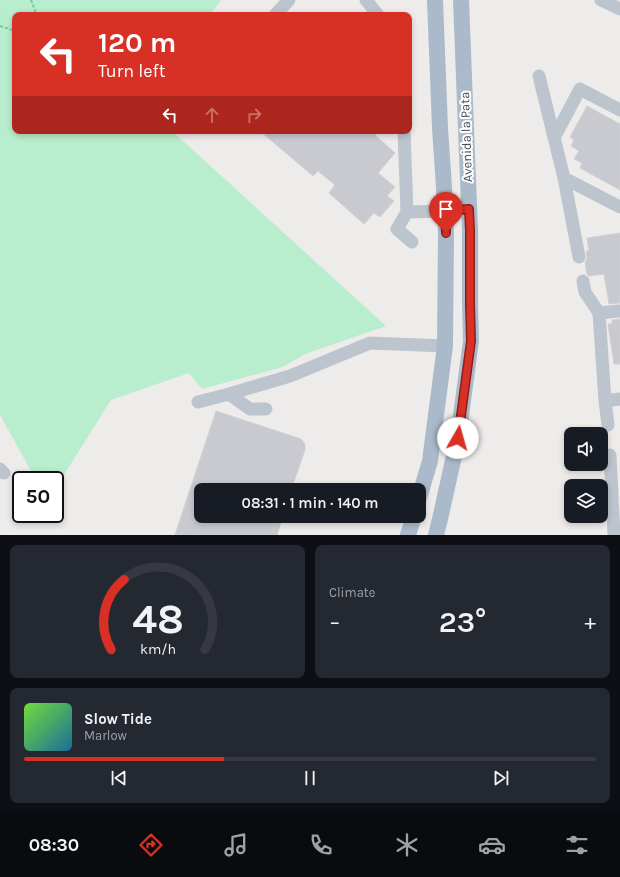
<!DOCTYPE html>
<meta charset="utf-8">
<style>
body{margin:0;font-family:Karla,sans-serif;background:#242831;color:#f1f3f6;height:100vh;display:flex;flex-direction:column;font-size:15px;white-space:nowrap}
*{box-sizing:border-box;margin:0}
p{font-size:13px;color:#9ea1a6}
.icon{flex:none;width:22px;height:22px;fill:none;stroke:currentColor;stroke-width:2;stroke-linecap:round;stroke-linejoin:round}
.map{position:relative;height:535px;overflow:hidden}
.sheet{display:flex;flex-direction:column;gap:10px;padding:10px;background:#0d0f14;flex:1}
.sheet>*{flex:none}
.top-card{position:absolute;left:12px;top:12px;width:400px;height:122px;border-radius:8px;box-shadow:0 2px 6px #0003;background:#d93025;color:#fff;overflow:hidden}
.fabs{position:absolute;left:564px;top:427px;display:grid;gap:8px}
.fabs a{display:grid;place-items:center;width:44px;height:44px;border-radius:8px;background:#171b24;box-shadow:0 2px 6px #0003;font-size:20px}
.speed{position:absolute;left:12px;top:471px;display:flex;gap:8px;font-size:20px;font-weight:700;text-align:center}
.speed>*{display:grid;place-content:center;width:52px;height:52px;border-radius:50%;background:#171b24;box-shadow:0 2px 6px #0003;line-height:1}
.speed .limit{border:2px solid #111;border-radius:6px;background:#fff;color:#111}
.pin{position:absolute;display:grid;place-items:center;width:34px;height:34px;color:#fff;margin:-41px -17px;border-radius:50% 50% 50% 0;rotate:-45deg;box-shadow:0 0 4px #0007}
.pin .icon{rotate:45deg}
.me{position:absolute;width:44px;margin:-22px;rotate:7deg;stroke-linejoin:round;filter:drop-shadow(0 0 3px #0008)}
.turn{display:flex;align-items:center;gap:14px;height:84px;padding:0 20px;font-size:18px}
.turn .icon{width:52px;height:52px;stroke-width:2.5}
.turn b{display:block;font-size:28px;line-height:34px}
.lanes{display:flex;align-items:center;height:38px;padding:0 20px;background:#0003;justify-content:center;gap:20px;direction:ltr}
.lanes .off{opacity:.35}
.big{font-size:30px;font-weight:600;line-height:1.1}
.sheet .tile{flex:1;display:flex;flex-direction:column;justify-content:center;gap:6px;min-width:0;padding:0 14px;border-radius:8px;background:#242831}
.sheet .dial{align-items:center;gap:0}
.dial svg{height:104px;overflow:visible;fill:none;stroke:#363941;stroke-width:7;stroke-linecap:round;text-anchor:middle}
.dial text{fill:#f1f3f6;stroke:none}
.song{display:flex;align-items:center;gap:12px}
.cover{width:48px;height:48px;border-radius:6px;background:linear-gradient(135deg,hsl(100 70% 55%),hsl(200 70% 35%))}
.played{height:4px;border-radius:2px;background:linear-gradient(90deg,#d93025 35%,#363941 35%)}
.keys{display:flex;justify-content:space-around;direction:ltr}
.heat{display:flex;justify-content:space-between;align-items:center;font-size:22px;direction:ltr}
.sheet .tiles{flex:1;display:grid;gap:10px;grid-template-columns:1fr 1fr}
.tile:last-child{grid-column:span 2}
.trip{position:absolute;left:194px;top:483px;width:232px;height:40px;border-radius:8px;background:#171b24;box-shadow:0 2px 6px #0003;font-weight:600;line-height:40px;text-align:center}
.dock{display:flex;height:64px;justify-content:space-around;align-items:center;background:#090b0e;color:#9ea1a6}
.dock .icon{width:28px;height:28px}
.dock .on{color:#d93025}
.dock b{font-size:18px;color:#f1f3f6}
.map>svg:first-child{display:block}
</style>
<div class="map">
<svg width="620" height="535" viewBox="0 0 620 535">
<rect width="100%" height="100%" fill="#eeebeb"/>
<path fill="#b8edcd" d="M0,0H221L210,15H15V131H172L386,326L305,354L283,367L202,389L189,373L111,400L55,489V480H36L0,415Z"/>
<path fill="#c8cad0" stroke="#cfd1d7" d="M587,106L620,124V190L580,168L582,163L574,159L579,151L571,146L574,140L570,137Z
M260,131H378L375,135L395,153L378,173L395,187L387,196L394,201L380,217L374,213L364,224L329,193L335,185L318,171L313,176Z
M620,233V303L609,304L604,274L589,276L587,274L585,262L587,259L586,251H589L587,238Z
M620,319V364H614L608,324H612V320Z
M216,411L301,439L305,444V450L291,490H201V516H283L277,535H175Z"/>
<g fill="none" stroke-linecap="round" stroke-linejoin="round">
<path stroke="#71ca9f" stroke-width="2" stroke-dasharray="3 2" stroke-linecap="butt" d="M31,0L36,13L33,15
M0,26L15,31"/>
<path stroke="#bcc5ce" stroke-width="13" d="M366,0L378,15
M601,0L620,9
M275,15L289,0
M539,76L564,178L579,257
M404,131L407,212L397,229L412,242
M554,138L580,89L620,110
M564,178L620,207
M407,212L445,211L469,209
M583,281L585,292L599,313
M620,311L599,313L605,401L620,399
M229,394L250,409H266
M605,401L608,425
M198,402L229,394L290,376L370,343L445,346
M610,455L614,535
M0,469L4,473"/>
<path stroke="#aabaca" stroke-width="16" d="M419,498L430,461L445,346L446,233L444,187L440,128L435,0
M408,535L414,516
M436,535L440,519L458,438L471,341L470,304V231L461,0"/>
</g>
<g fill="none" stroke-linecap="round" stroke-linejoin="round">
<g stroke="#8d1f18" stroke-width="10">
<path id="route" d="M446,233L445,211L469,209L470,231V304L471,341L458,438"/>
</g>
<use href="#route" stroke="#d93025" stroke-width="7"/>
</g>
<g text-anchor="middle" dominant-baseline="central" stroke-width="4" stroke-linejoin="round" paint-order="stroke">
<g font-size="13" fill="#444e58" stroke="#fff">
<text transform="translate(466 137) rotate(-92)">Avenida la Pata</text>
</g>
</g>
</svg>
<div class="fabs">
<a><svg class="icon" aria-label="sound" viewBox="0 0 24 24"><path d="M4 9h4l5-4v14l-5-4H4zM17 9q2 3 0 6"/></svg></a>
<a><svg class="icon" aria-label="layers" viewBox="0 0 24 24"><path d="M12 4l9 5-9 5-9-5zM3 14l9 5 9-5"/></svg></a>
</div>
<div class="speed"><div class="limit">50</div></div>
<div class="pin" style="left:446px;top:233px;background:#d93025"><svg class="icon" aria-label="arrive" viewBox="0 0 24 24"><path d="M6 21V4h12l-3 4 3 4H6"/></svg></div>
<svg class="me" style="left:458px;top:438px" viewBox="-20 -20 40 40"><circle r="19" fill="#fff"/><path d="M0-13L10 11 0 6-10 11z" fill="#d93025"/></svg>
<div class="trip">08:31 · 1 min · 140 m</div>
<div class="top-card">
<div class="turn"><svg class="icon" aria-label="left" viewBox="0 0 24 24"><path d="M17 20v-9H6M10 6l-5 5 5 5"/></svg><div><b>120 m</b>Turn left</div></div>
<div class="lanes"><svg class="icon" aria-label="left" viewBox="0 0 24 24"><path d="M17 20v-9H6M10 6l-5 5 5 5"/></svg><svg class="icon off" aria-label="ahead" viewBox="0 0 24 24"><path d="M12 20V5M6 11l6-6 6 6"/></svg><svg class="icon off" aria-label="right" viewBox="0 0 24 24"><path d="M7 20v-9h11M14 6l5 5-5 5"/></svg></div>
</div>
</div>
<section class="sheet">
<div class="tiles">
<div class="tile dial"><svg viewBox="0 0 100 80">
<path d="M14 69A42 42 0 1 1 86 69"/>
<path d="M14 69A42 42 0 0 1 24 15" stroke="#d93025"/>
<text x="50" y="56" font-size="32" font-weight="700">48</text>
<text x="50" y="72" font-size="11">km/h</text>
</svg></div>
<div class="tile"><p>Climate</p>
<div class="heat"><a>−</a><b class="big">23°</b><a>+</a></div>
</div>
<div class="tile">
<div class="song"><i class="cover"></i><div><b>Slow Tide</b><p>Marlow</p></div></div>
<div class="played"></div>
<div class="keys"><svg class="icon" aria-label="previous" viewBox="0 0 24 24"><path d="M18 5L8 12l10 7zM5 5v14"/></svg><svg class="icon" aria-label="pause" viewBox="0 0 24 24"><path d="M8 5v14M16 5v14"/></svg><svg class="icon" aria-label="next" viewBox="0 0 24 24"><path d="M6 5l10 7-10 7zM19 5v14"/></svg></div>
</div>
</div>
</section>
<nav class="dock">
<b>08:30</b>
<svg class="icon on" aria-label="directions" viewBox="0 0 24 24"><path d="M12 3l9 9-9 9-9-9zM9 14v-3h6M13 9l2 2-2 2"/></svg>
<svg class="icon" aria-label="music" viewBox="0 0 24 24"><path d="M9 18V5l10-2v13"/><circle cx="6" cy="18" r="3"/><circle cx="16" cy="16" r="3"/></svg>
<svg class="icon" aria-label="phone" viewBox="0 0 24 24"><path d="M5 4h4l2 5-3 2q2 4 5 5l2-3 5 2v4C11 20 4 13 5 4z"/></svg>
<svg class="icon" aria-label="climate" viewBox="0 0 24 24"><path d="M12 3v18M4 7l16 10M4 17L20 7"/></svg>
<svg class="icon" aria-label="car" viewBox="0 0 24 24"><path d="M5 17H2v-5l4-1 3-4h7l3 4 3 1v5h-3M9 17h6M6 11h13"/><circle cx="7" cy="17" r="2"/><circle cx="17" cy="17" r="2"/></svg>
<svg class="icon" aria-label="filters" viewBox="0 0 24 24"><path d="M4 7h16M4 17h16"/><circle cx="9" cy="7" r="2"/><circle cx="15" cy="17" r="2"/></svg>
</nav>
